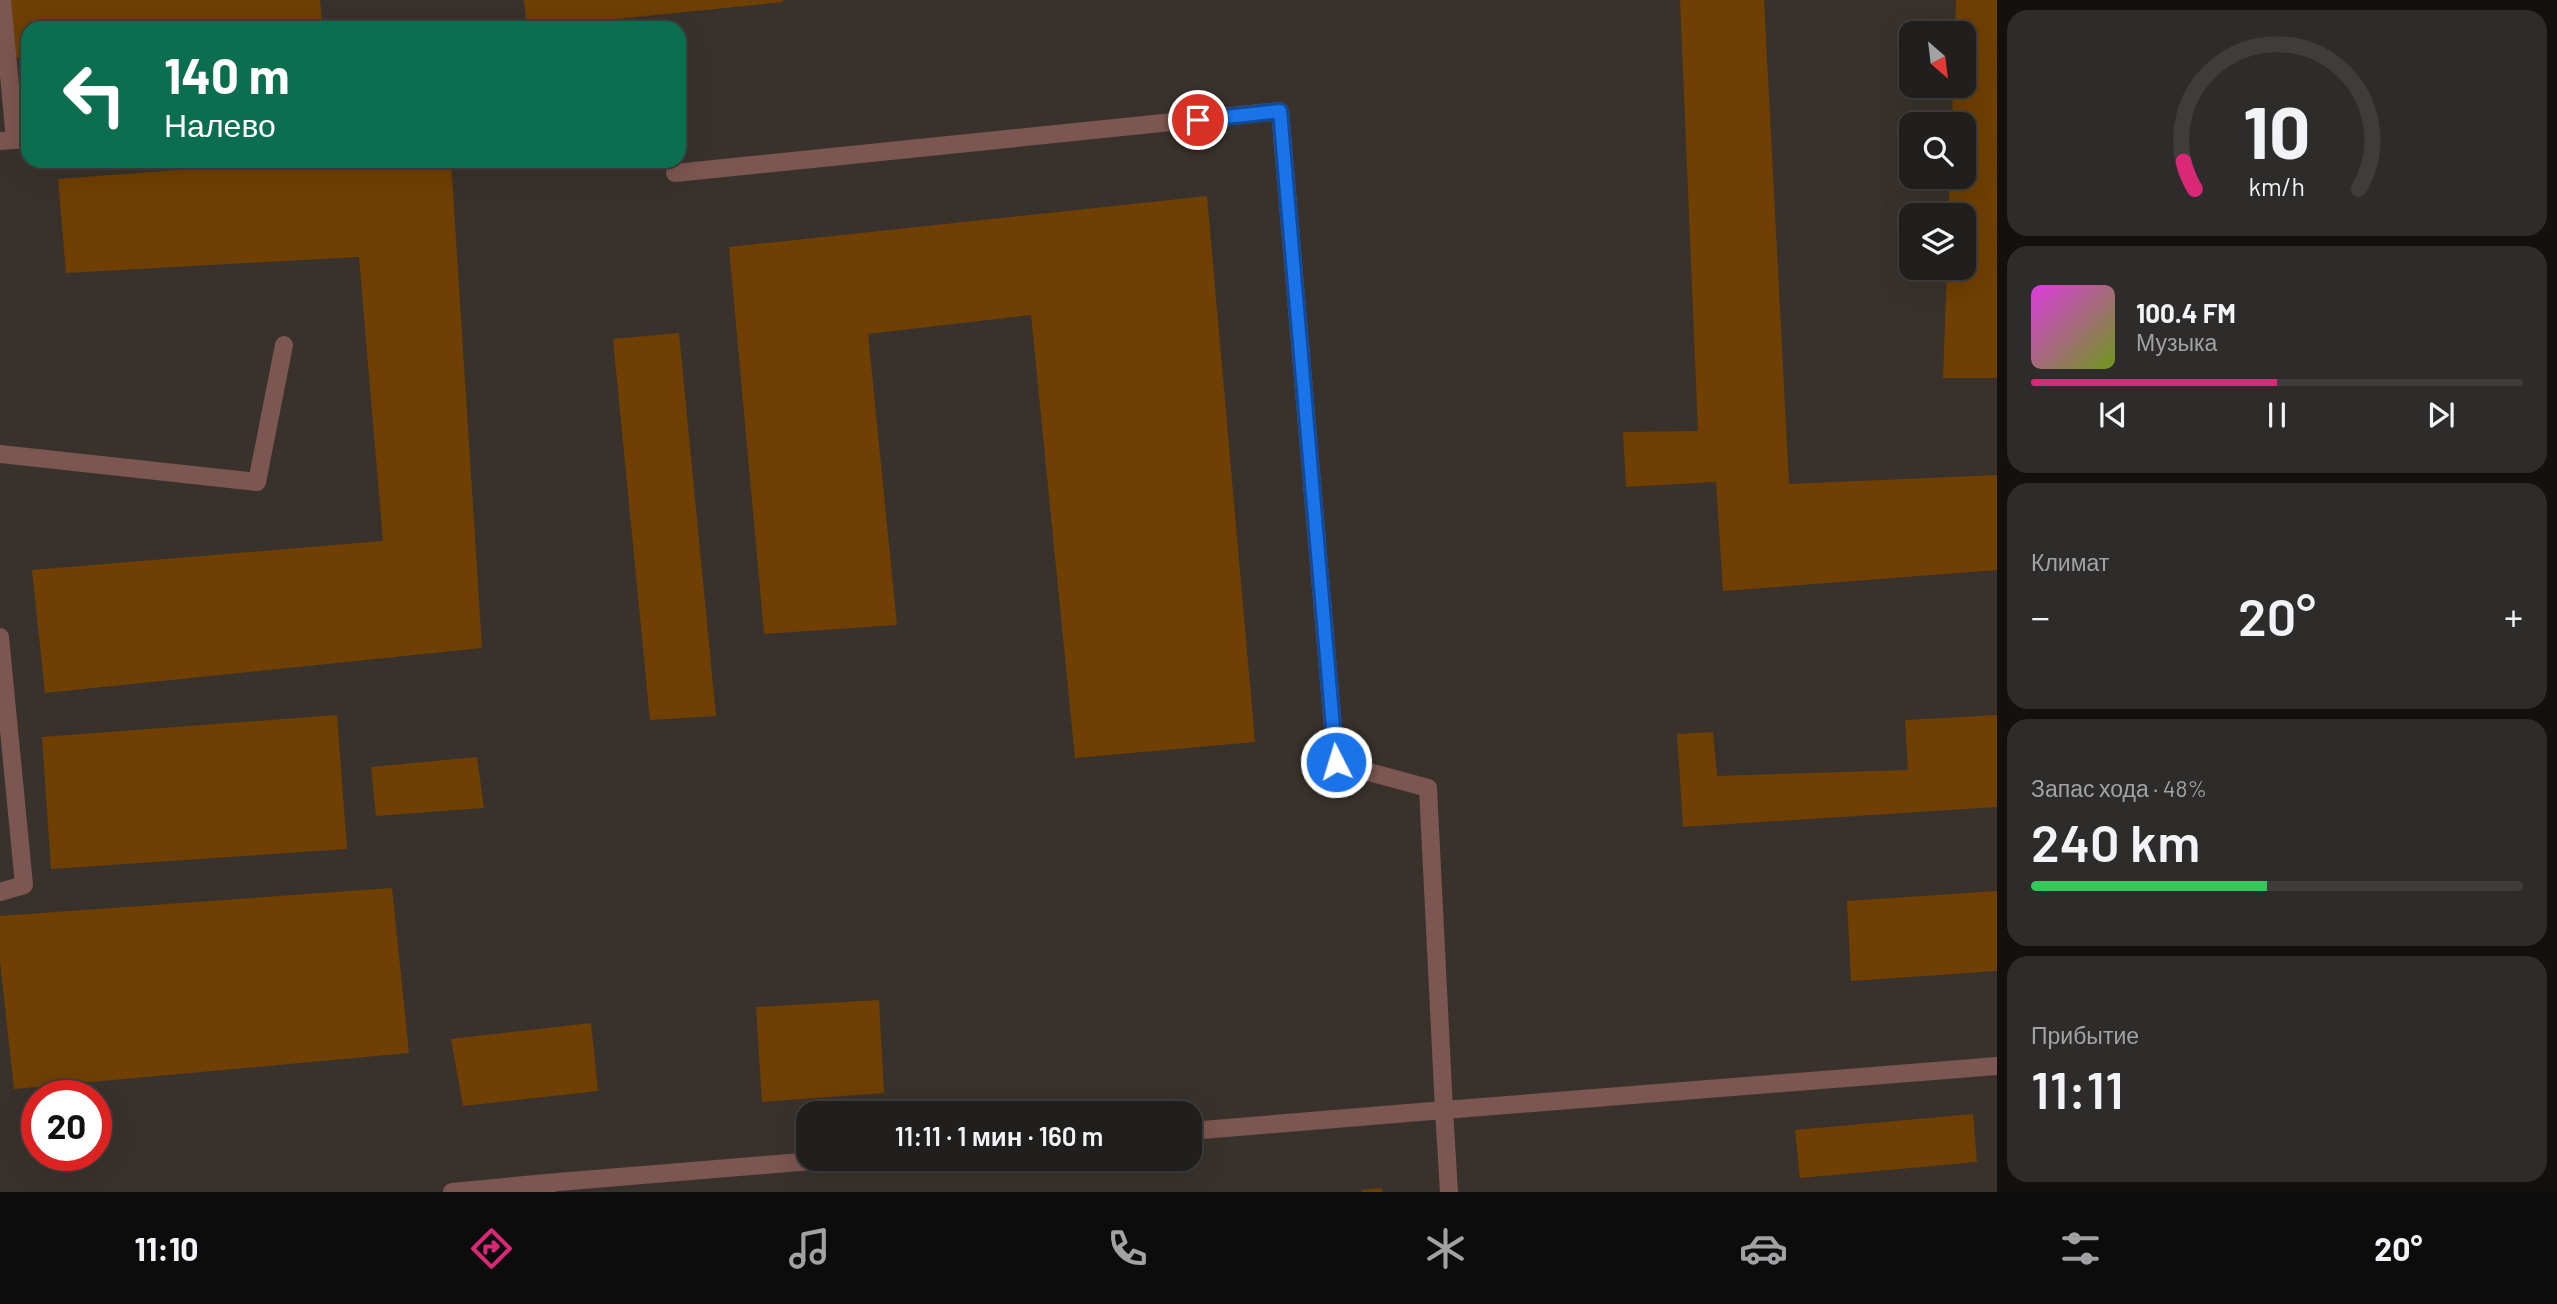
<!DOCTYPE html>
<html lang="ru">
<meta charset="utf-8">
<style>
body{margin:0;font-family:Barlow,sans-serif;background:#2d2c2a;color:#f1f3f6;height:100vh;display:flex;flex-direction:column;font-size:26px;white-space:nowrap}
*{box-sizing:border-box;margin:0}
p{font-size:23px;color:#a2a2a4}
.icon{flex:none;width:38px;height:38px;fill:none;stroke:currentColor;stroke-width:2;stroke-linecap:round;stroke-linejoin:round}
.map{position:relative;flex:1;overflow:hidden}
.sheet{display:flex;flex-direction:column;gap:10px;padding:10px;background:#121110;width:560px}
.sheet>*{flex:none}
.banner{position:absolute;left:21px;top:21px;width:665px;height:147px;border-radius:21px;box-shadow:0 7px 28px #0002,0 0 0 2px #3e3d3b;background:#0b6e4f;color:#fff;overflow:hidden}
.needle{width:46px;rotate:152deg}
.controls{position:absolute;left:1899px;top:21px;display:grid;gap:14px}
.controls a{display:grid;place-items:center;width:77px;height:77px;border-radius:14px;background:#211f1d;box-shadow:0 7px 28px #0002,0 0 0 2px #3e3d3b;font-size:35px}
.speed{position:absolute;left:21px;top:1080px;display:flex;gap:14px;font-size:35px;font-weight:700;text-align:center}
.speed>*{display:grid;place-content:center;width:91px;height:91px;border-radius:50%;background:#211f1d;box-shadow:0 7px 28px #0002,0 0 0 2px #3e3d3b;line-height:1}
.speed .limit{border:10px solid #d22;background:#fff;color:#111}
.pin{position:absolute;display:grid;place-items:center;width:60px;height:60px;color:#fff;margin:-30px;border:4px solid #fff;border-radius:50%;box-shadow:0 2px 7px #0007}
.me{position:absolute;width:77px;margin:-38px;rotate:355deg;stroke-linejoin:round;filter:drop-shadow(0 0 5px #0008)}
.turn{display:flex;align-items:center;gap:24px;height:147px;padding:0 28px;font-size:32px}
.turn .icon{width:91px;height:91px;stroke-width:2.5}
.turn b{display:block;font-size:49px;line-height:60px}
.big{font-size:52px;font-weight:600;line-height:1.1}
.sheet .tile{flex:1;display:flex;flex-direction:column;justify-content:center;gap:10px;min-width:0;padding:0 24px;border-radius:21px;background:#2d2c2a}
.sheet .dial{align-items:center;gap:0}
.dial svg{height:182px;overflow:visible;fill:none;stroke:#3e3d3b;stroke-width:7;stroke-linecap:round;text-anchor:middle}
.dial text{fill:#f1f3f6;stroke:none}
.song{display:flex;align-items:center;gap:21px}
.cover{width:84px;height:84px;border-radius:10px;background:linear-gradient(135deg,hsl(300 70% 55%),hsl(80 70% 35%))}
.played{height:7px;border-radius:4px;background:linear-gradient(90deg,#db2777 50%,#3e3d3b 50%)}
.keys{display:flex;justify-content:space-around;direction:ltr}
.heat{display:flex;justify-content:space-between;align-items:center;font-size:38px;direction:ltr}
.charge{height:10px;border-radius:5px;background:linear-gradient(90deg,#34c759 48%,#3e3d3b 0)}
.trip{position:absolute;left:796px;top:1101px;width:406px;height:70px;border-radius:21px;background:#211f1d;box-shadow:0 7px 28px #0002,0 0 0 2px #3e3d3b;font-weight:600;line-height:70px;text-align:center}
.menu{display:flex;height:112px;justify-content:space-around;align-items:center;background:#0d0c0c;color:#a2a2a4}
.menu .icon{width:49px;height:49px}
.menu .selected{color:#db2777}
.menu b{font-size:32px;color:#f1f3f6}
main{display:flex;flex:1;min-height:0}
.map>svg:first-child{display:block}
</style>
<main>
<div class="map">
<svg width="1997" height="1192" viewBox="0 0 1997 1192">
<rect width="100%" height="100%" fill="#2c2927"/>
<path fill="#39322c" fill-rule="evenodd" d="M0,0H1997V1192H0ZM28,28H679V161H28ZM1911,33H1964V86H1911ZM1911,124H1964V177H1911ZM1911,215H1964V268H1911ZM37,1096H96V1155H37ZM808,1113H1190V1158H808Z"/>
<path fill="#6f3f03" d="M3,0H320L322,22L273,28H28V56L0,59Z
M524,0H783V2L527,28Z
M1680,0H1764L1789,484L1997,475V570L1723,591L1716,482L1626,487L1623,432L1698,431Z
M1956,0H1997V378H1943L1947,268H1964V215H1948L1950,177H1964V124H1952L1953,86H1964V33H1955Z
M299,161H451L482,648L45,693L32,570L383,541L359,257L66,273L58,179Z
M1207,196L1255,742L1075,758L1031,315L868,334L897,625L764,634L729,247Z
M679,333L716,716L650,720L613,339Z
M337,715L347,849L51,869L42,737Z
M1997,715V807L1683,827L1677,734L1713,732L1717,776L1908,770L1905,720Z
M477,757L484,808L376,816L371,767Z
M392,888L409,1053L14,1089L0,961V916Z
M1997,891V971L1851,981L1847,901Z
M879,1000L884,1093L762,1102L756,1007Z
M591,1023L598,1091L463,1106L451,1039Z
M1973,1114L1977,1162L1800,1178L1795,1130Z
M1382,1188V1192H1362L1361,1190Z"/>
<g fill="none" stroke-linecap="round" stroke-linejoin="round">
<path stroke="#7c5650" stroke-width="18" d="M2,0L15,140
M0,141L28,139
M675,173L1280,111L1336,763L1428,788L1444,1110L1190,1131
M0,454L257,482L284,345
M0,637L24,885L0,892
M452,1192L546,1183
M547,1192L546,1183L849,1158
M1449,1192L1444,1110L1997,1066"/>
</g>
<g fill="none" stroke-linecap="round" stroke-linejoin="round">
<g stroke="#114b97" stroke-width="18">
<path id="route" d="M1198,120L1280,111L1336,762"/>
</g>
<use href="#route" stroke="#1a73e8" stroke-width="12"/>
</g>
</svg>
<div class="controls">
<a><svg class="needle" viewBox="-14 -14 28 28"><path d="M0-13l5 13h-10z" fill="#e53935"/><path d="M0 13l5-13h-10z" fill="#a2a2a4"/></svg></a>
<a><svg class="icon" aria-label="search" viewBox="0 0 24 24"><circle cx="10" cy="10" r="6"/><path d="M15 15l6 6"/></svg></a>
<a><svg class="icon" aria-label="layers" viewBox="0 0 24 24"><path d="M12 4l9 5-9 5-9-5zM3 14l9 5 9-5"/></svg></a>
</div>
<div class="speed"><div class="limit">20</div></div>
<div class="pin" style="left:1198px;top:120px;background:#d93025"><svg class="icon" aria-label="arrive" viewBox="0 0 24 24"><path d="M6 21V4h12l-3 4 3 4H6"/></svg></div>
<svg class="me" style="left:1336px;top:762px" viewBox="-20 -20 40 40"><circle r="17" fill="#1a73e8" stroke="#fff" stroke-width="3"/><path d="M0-11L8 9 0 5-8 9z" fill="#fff"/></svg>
<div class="trip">11:11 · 1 мин · 160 m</div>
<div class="banner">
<div class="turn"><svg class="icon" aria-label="left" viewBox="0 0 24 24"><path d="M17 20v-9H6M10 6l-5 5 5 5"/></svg><div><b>140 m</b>Налево</div></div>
</div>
</div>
<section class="sheet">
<div class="tile dial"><svg viewBox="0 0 100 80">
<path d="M14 69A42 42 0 1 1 86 69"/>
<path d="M14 69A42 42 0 0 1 9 57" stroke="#db2777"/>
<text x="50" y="56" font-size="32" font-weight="700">10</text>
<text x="50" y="72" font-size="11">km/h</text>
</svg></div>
<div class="tile">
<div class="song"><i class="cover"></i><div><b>100.4 FM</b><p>Музыка</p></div></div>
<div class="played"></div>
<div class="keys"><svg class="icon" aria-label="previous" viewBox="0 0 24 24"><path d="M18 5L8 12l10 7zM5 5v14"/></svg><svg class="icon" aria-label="pause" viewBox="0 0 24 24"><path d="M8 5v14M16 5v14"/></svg><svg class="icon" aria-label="next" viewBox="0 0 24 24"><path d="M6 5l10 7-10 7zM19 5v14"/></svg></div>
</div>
<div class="tile"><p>Климат</p>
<div class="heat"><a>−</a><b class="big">20°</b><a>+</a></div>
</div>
<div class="tile"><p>Запас хода · 48%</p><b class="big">240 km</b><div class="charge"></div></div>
<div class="tile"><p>Прибытие</p><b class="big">11:11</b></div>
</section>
</main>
<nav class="menu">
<b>11:10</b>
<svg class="icon selected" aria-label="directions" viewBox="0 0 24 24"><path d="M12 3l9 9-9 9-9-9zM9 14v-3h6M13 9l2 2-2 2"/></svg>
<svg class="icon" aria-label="music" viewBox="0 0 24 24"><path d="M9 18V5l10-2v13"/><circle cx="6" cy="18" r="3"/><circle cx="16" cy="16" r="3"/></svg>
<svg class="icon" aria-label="phone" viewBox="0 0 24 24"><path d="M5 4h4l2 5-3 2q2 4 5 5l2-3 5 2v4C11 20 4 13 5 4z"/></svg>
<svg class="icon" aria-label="climate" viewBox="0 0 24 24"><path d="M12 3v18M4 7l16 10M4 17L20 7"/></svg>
<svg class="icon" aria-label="car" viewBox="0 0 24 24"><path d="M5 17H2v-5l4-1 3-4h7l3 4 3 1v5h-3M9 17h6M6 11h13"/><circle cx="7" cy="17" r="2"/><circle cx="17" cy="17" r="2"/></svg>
<svg class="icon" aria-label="filters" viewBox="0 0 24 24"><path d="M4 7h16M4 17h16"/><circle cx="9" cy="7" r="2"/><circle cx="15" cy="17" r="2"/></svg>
<b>20°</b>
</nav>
